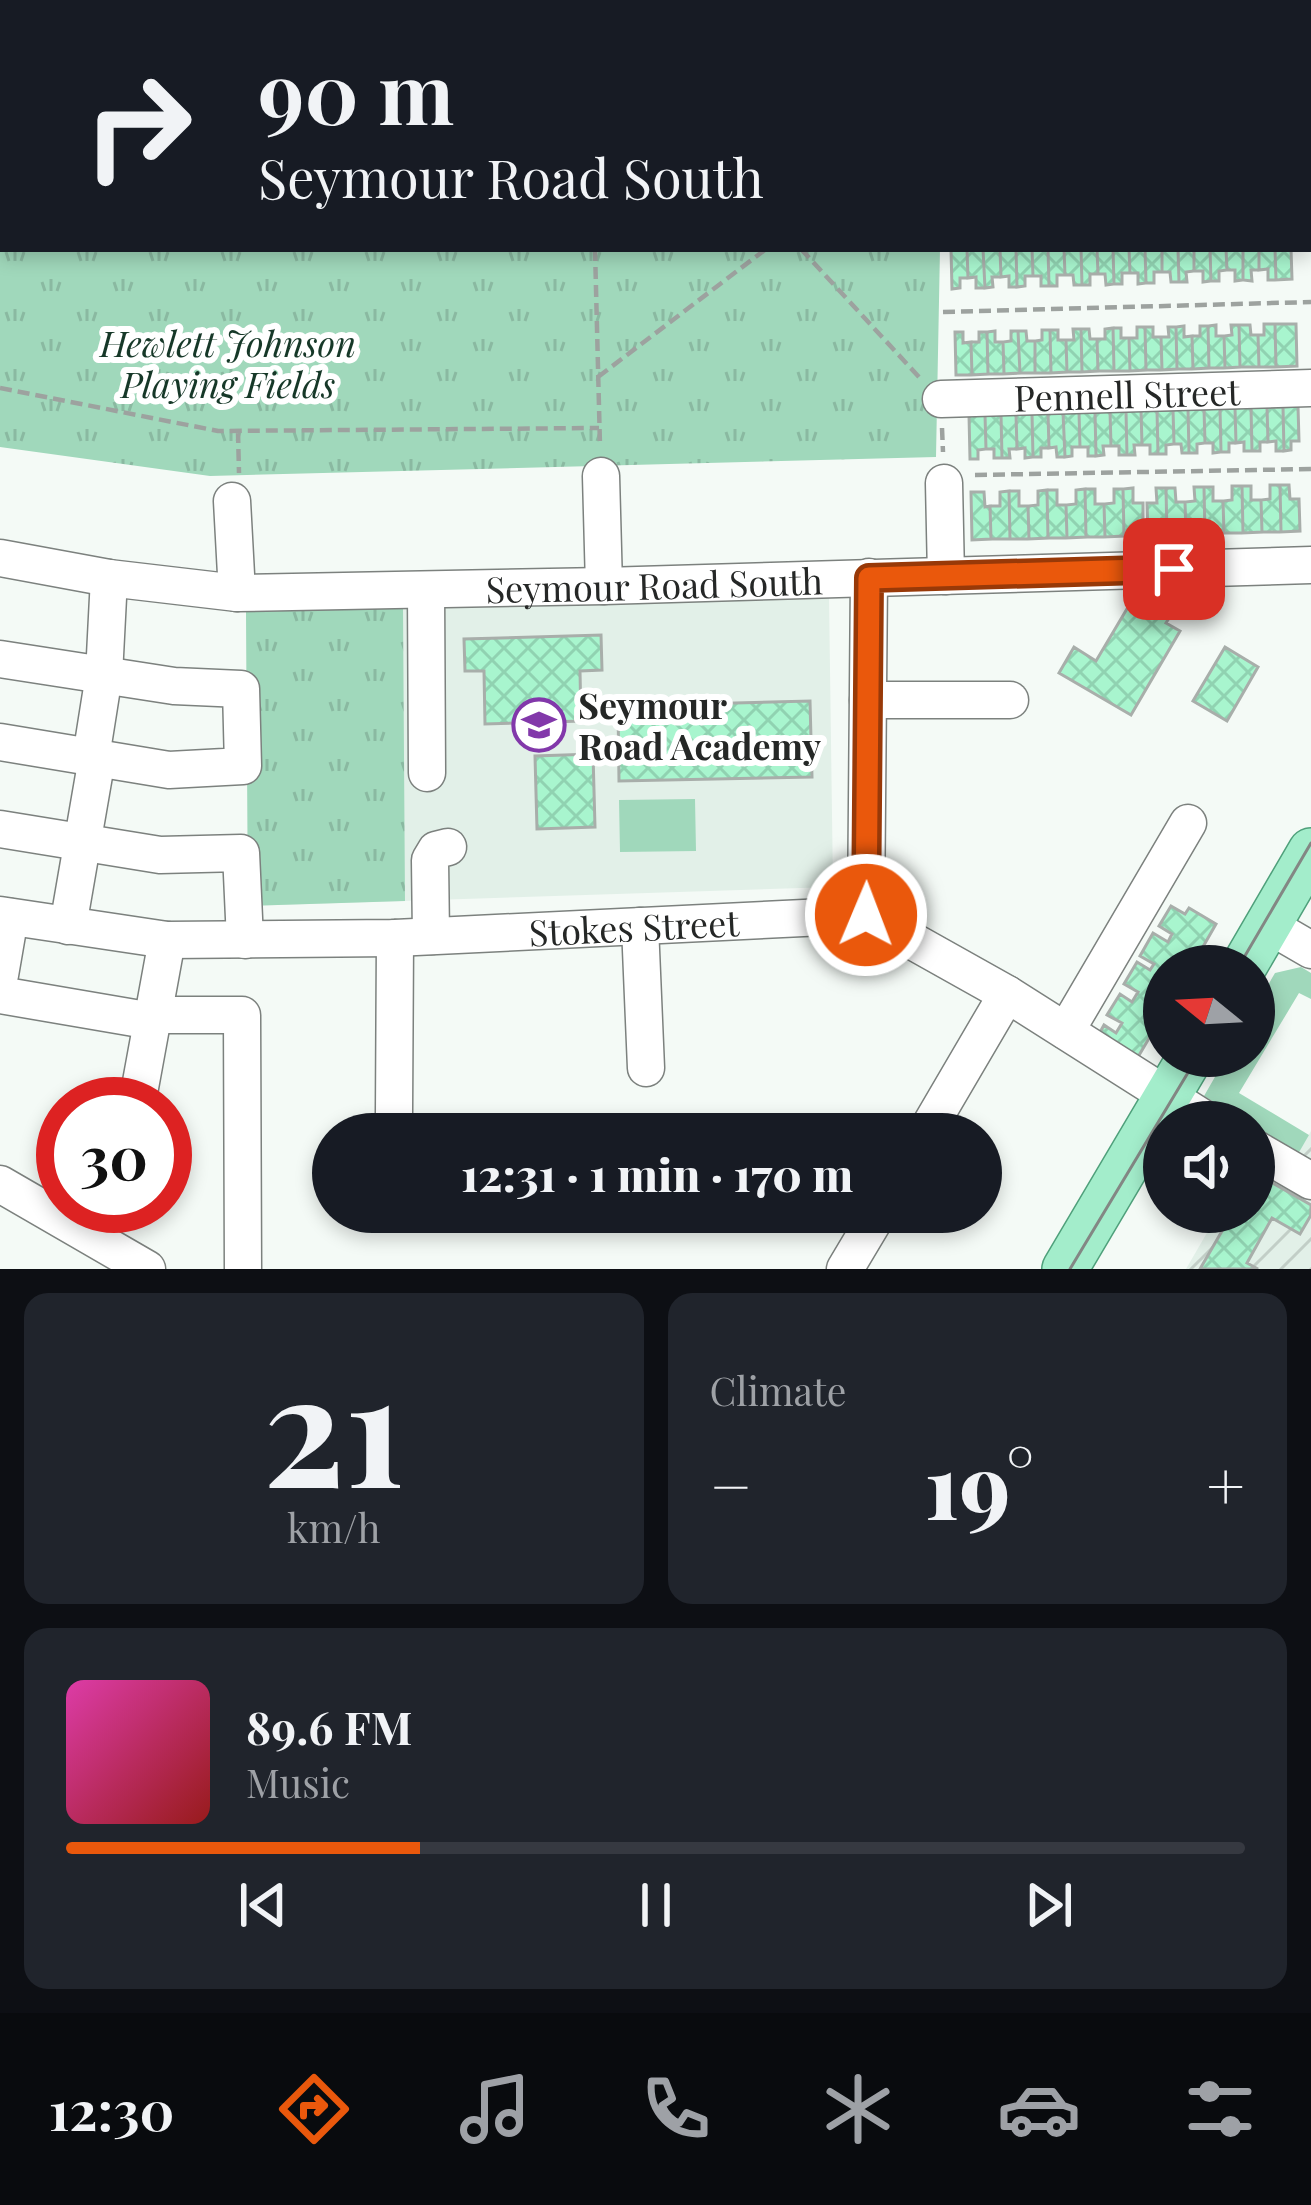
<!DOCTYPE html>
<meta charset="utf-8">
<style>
body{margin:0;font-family:"Playfair Display",serif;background:#20242c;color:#f1f3f6;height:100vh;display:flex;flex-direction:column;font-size:45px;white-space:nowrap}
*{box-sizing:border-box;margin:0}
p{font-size:39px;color:#9ea1a6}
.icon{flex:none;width:66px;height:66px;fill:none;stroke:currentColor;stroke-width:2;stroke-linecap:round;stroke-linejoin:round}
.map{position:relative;height:1269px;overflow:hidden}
.sheet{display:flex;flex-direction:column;gap:24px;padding:24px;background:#0d0f14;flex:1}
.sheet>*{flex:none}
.guide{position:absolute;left:0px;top:0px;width:1311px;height:252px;box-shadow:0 6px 18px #0003;background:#171b24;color:#f1f3f6;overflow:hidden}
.needle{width:78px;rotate:288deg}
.fabs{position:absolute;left:1143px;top:945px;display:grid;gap:24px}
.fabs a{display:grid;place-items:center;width:132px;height:132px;border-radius:50%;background:#171b24;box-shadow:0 6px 18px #0003;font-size:60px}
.speed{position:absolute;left:36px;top:1077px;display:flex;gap:24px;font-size:60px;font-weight:700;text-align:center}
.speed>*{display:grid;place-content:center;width:156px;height:156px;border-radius:50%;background:#171b24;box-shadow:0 6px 18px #0003;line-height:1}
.speed .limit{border:18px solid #d22;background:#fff;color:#111}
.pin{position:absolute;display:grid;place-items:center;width:102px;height:102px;color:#fff;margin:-51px;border-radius:24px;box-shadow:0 6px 18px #0006}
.me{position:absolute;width:132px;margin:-66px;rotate:1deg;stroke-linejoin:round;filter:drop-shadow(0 0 9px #0008)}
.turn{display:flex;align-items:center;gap:42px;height:252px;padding:0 60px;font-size:54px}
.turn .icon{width:156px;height:156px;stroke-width:2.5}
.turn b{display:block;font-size:84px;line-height:102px}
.big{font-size:90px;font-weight:800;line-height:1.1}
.sheet .widget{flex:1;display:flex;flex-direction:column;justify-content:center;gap:18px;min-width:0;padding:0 42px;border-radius:24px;background:#20242c}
.sheet .dial{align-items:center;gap:0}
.dial b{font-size:156px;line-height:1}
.song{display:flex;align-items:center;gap:36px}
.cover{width:144px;height:144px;border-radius:18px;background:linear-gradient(135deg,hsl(320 70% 55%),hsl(0 70% 35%))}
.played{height:12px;border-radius:6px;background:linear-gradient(90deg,#ea580c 30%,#363941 30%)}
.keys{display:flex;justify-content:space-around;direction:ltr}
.heat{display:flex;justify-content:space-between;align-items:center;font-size:66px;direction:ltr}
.sheet .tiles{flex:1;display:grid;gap:24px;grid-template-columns:1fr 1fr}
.widget:last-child{grid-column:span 2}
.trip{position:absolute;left:312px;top:1113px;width:690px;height:120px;border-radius:60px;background:#171b24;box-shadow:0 6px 18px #0003;font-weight:800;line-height:120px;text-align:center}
.dock{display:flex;height:192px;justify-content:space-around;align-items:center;background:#090b0e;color:#9ea1a6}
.dock .icon{width:84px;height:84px}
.dock .active{color:#ea580c}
.dock b{font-size:54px;color:#f1f3f6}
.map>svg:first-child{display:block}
</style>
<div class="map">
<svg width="1311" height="1269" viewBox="0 0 1311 1269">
<defs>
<pattern id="industrial-furrows" width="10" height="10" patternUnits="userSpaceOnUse" patternTransform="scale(3)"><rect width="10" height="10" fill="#e2f0e8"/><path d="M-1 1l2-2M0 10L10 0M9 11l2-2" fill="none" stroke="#c2cec7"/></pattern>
<pattern id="park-tufts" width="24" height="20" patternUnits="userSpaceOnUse" patternTransform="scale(3)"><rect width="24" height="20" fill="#a0d8bb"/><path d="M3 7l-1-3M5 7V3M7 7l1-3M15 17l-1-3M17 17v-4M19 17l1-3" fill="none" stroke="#8ab9a1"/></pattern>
<pattern id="building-cross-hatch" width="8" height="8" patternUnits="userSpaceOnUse" patternTransform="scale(3)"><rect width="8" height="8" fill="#a8f5ce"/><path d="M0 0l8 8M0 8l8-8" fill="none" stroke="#90d2b1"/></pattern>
</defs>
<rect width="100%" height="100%" fill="#f4faf6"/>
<path fill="#e2f0e8" d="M829,597L833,887L248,906L246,612Z"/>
<path fill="url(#industrial-furrows)" d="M1311,1131V1269H1186L1219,1212H1254V1172L1279,1186Z"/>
<path fill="#a0d8bb" d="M695,799L696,851L620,852L619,800Z
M1301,967L1311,973V999L1299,993L1239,1093L1309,1135L1298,1154L1254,1126V1122H1247L1204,1096L1227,1056H1254V1009L1275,973Z"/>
<path fill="url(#park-tufts)" d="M0,0H941V3H3V249H940L936,457L210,476L0,447Z
M403,608L405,901L248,906L246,612Z"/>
<path fill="url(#building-cross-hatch)" stroke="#a8aeaa" stroke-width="3" d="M951,249H967L968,278H960V288L952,289Z
M967,249H983L985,288H976V277L968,278Z
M983,249H1000L1001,277H992L993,287L985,288Z
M1000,249H1016L1017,287H1009V276L1001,277Z
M1016,249H1032L1033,276H1025V286L1017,287Z
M1032,249H1048L1049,286H1041V276H1033Z
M1048,249H1064L1065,275H1057V286H1049Z
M1064,249H1081L1082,285H1074L1073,275H1065Z
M1081,249H1097L1098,274H1090V285H1082Z
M1097,249H1113L1114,284L1106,285L1105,274H1098Z
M1113,249H1129L1130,273H1122V284H1114Z
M1129,249H1145L1146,283L1138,284V273H1130Z
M1145,249H1162V272H1154V283H1146Z
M1162,249H1178L1179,282H1171L1170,272H1162Z
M1178,249H1194V271L1186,272L1187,282H1179Z
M1194,249H1210L1211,281L1203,282V271H1194Z
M1210,249H1226L1227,270L1219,271V281H1211Z
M1226,249H1243V280L1235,281V270H1227Z
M1243,249H1259V270H1251L1252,281L1243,280Z
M1259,249H1275L1276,280H1268V269L1259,270Z
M1275,249H1291L1292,279L1276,280Z
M1264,324H1275L1276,367H1259L1258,335H1264Z
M1275,324H1296L1297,366L1276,367Z
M1216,325V336H1224L1225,368H1209L1208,326Z
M1231,325H1239L1240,367L1225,368L1224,336L1232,335Z
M1239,325H1250L1251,335H1258L1259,367H1240Z
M1184,326V337L1192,336L1193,369H1177L1176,327Z
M1200,326H1208L1209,368L1193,369L1192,336H1200Z
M1137,327H1145L1146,370L1130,371L1129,338H1137Z
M1145,327H1153V337H1161L1162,370H1146Z
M1168,327H1176L1177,369L1162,370L1161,337H1169Z
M1113,328H1121V338H1129L1130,371H1114Z
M1113,328L1114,371H1098L1097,339H1105V329Z
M1073,329H1081L1082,372H1067L1066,340H1074Z
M1081,329H1089L1090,339H1097L1098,371L1082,372Z
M1042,330H1050L1051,373H1035V341L1042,340Z
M1050,330H1058V340H1066L1067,372L1051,373Z
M995,331V342H1003L1004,374H988L987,332Z
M1011,331H1018L1020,373L1004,374L1003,342L1011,341Z
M1018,331H1026L1027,341H1035V373H1020Z
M955,332H963V343L971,342L972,375H956Z
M979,332H987L988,374L972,375L971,342H979Z
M1298,406L1299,441H1291V450L1284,451L1283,407Z
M1251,407H1267L1268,442H1260V451H1252Z
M1251,407L1252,451H1244V442L1236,443L1235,408Z
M1267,407H1283L1284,451H1276V441L1268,442Z
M1220,408H1235L1236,443H1229V452H1221Z
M1220,408L1221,452L1213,453V443H1205L1204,409Z
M1188,409H1204L1205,443L1197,444V453H1189Z
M1188,409L1189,453H1182L1181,444H1174L1173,410Z
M1141,410L1142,445H1134L1135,455H1127L1126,411Z
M1141,410H1157L1158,454H1150V445H1142Z
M1157,410H1173L1174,444L1166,445V454H1158Z
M1110,411L1111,446H1103L1104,455L1096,456L1095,412Z
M1110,411H1126L1127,455H1119V446H1111Z
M1063,412H1079L1080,447H1072V456L1065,457Z
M1063,412L1065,457H1057L1056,447L1049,448L1048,413Z
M1079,412H1095L1096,456H1088V447H1080Z
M1048,413L1049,448H1041V457H1033L1032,414Z
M1001,414H1016L1017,449H1009L1010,458H1002Z
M1001,414L1002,458H994V449H986L985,415Z
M1016,414H1032L1033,457L1025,458V448L1017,449Z
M969,415H985L986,449L978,450V459H970Z
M1270,485H1280L1281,532H1262L1261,500L1270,499Z
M1280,485H1289L1290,499H1299L1300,531L1281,532Z
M1232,486H1242L1243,533H1224L1223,501L1232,500Z
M1242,486H1251V500H1261L1262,532L1243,533Z
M1194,487H1204L1205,534H1186L1185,502L1195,501Z
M1204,487H1213V501H1223L1224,533L1205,534Z
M1133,488V503H1143V536H1124L1123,489Z
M1156,488H1166L1167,535H1148L1147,503H1157Z
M1166,488H1175L1176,502H1185L1186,534L1167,535Z
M1085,489L1086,537L1067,538L1066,505L1076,504V490Z
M1085,489H1095V504H1104L1105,537H1086Z
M1114,489H1123L1124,536L1105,537L1104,504L1114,503Z
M1047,490L1048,538L1029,539L1028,506L1038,505V491Z
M1047,490H1057V505H1066L1067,538H1048Z
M1009,491L1010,539H991L990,506H1000V492Z
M1009,491H1019V506H1028L1029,539H1010Z
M971,492H984L985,507L990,506L991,539L972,540Z
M1147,600L1154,604L1156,600L1168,607L1165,611L1171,615L1166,623L1180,631L1131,715L1059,673L1074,647L1096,661L1131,602L1142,609Z
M601,635L602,670L580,671L581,721L485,724L484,671H465L464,639Z
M1225,647L1258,667L1227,721L1193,701Z
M810,701L812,777L619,781L618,706Z
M593,754L595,827L537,829L535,756Z
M1171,906L1185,914L1189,908L1216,924L1192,966H1164V1013L1138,1057L1099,1034L1104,1025L1116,1033L1122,1023L1107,1015L1120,994L1132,1002L1138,992L1124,984L1137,962L1150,970L1154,964L1140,956L1153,933L1168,942L1172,934L1159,926Z
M1255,1173L1311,1205V1215L1300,1234L1272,1218L1247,1263L1258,1269H1200L1233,1212H1254Z"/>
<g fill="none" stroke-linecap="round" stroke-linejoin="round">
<g stroke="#7c817e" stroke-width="39">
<g id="minor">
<path d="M1311,5V33"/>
<path d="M1308,216H1311"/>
<path id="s1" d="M941,399L1311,388"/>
<path d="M601,476L604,586"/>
<path d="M944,483L946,576"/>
<path d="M232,501L237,593"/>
<path id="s2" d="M0,558L109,578L237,593L604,586L1311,565"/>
<path d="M426,590L427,773"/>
<path d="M0,659L174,686L241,689L243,766L169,770L0,742"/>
<path d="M868,700H1010"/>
<path d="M91,757L104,675L109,578"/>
<path d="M0,829L160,855L241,853L245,940"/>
<path id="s3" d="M0,915L167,940L395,938L866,915L1007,994L1209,1122"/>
<path d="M866,915L869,577"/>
<path d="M1268,925L1311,950"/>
<path d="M68,926L97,758"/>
<path d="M640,926L646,1068"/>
<path d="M431,936L430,860L436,850L448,847"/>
<path d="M0,975L10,917"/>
<path d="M0,995L152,1021"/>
<path d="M153,1015H242L243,1269"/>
<path d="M1066,1031L1188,823"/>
<path d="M137,1104L167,940"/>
<path d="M394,1114L395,938"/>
<path d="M925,1134L1007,994"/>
<path d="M1254,1148L1311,1181"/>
<path d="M0,1184L147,1269"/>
<path d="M845,1269L879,1212"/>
</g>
</g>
<g stroke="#4fa07b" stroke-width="48">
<path id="major" d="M1244,966L1311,851
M1065,1269L1191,1056"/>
</g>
<path stroke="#9da29f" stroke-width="4.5" stroke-dasharray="12 6" stroke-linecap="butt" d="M394,0L409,3
M588,0V3
M602,0L605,3
M4,3L8,0
M548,3L554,0
M1308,129H1311
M595,249L600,446
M801,249L919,377
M943,312L1311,302
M598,377L766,249
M0,388L218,431L599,428
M942,428L943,452
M238,431L239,473
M975,475L1311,469"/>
<use href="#minor" stroke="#fff" stroke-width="36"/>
<use href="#major" stroke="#a3edcb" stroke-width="45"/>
<path stroke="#838784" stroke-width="3" d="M1239,966L1311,843
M1070,1269L1198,1056"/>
</g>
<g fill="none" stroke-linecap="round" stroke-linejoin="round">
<g stroke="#983908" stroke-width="30">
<path id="route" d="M866,915L869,578L1174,569"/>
</g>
<use href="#route" stroke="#ea580c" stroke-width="21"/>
</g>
<defs>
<g id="school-ring" transform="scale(2.7)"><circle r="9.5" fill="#fff" stroke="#8238aa" stroke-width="1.5"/><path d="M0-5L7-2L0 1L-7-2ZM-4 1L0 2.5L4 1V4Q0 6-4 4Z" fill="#8238aa"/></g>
</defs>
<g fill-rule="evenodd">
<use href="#school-ring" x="539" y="725"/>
</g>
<g text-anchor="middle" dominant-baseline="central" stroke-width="12" stroke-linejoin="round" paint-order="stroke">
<g font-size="36" font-style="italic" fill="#163828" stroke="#fff">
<text x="228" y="342">Hewlett Johnson<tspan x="228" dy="41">Playing Fields</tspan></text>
</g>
<g font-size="36" fill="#252726" stroke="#fff">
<text stroke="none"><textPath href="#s1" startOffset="186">Pennell Street</textPath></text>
<text stroke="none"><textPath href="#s2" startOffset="657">Seymour Road South</textPath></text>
<text stroke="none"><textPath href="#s3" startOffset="636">Stokes Street</textPath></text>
</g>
<g font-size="36" font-weight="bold" fill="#252726" stroke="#fff" text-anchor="start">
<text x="578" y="704">Seymour<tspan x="578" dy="41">Road Academy</tspan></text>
</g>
</g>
</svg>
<div class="fabs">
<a><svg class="needle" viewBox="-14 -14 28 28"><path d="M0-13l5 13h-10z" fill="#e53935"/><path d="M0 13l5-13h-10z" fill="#9ea1a6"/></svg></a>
<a><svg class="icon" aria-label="sound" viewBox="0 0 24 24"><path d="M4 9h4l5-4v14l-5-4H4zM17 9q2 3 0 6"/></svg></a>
</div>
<div class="speed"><div class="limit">30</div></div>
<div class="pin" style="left:1174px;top:569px;background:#d93025"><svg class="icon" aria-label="arrive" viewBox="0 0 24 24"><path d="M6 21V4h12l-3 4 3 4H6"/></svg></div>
<svg class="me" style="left:866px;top:915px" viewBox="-20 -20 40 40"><circle r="17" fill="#ea580c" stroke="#fff" stroke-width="3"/><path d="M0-11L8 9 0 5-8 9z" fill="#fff"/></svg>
<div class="trip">12:31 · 1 min · 170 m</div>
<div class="guide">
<div class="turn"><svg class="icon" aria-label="right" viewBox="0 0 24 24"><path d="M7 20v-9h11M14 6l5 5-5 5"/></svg><div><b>90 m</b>Seymour Road South</div></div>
</div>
</div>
<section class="sheet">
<div class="tiles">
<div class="widget dial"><b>21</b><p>km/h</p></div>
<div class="widget"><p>Climate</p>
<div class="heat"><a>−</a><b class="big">19°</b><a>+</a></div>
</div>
<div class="widget">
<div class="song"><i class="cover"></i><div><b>89.6 FM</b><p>Music</p></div></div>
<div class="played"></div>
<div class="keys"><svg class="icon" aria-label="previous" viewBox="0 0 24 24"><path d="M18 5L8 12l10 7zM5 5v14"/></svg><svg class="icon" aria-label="pause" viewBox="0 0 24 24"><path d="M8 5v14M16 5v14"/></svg><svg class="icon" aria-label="next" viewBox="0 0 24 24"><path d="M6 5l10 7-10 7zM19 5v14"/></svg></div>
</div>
</div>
</section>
<nav class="dock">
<b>12:30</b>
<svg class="icon active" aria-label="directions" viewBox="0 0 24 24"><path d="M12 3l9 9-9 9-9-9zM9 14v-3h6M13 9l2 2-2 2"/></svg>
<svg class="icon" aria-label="music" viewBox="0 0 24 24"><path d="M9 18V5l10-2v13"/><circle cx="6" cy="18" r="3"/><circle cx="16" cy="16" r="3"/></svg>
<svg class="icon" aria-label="phone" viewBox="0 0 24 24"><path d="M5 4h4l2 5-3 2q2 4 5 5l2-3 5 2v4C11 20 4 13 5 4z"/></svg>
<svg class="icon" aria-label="climate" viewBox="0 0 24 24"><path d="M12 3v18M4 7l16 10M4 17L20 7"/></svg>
<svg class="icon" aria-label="car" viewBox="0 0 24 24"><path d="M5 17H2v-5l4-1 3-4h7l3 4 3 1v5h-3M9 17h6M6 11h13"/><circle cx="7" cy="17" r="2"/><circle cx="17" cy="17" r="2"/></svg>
<svg class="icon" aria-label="filters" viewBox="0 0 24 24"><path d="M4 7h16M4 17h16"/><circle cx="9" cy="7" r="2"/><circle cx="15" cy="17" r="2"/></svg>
</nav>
